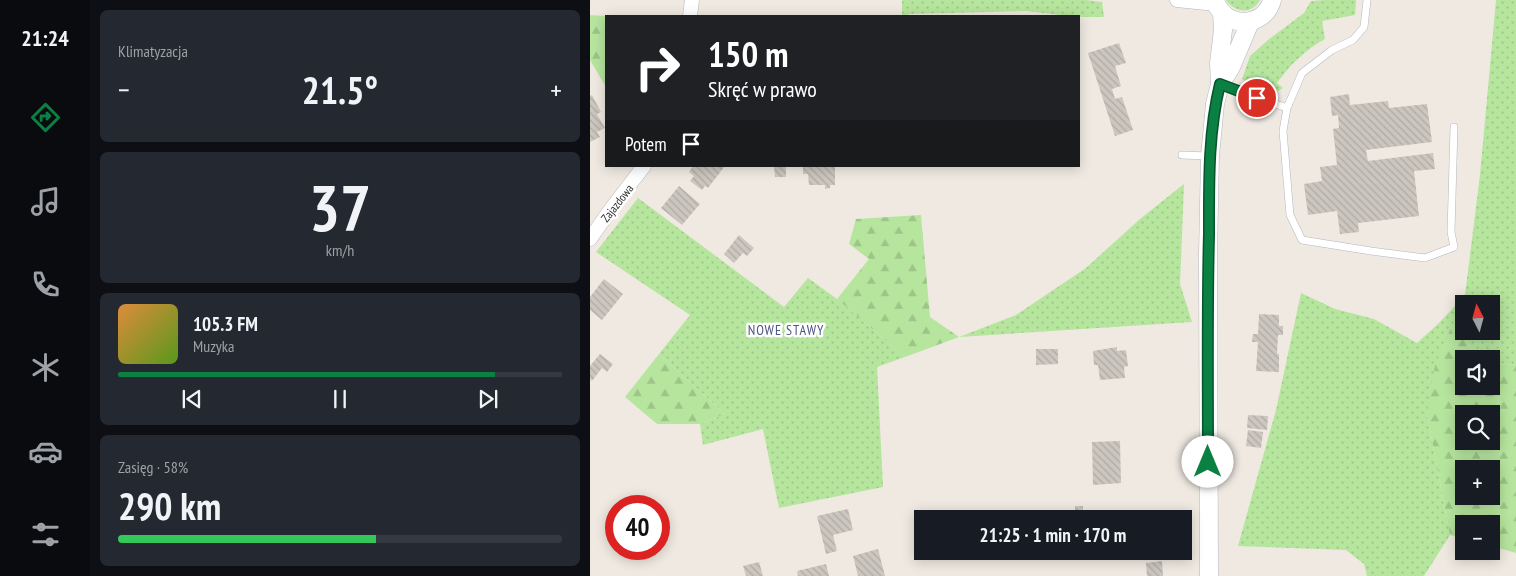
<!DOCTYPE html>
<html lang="pl">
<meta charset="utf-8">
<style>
body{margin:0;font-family:"PT Sans Narrow",sans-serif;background:#242831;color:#f1f3f6;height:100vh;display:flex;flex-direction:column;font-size:19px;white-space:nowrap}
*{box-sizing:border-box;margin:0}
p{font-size:16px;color:#9ea1a6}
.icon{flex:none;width:28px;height:28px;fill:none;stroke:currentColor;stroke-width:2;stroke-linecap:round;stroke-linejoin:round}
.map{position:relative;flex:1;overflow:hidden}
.panel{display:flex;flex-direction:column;gap:10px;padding:10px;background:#0d0f14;width:500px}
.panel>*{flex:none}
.guide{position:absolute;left:15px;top:15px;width:475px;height:152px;border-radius:0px;box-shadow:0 2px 12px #0003;background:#202124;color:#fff;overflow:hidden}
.needle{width:32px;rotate:354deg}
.fabs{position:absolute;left:865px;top:295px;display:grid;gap:10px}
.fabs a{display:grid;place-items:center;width:45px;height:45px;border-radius:0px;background:#171b24;box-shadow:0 2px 12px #0003;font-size:25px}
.speed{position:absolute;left:15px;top:495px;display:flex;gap:10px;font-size:25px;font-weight:700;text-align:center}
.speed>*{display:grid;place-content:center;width:65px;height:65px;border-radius:50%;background:#171b24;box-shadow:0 2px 12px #0003;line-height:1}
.speed .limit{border:8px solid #d22;background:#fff;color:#111}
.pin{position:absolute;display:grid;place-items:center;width:42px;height:42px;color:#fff;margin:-21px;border:2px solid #fff;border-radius:50%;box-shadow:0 1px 5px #0007}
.me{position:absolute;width:55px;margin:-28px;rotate:0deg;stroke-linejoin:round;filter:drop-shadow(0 0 4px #0008)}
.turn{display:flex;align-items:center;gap:18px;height:105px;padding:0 20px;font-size:22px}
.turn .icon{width:65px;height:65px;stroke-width:2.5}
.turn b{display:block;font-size:35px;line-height:42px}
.then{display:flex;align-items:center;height:48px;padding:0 20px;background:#0003;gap:10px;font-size:19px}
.big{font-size:38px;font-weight:700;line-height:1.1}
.panel .tile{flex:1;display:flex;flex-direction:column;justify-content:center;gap:8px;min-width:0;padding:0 18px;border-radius:8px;background:#242831}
.panel .dial{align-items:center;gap:0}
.dial b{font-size:65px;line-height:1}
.song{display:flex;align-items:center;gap:15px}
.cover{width:60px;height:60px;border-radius:8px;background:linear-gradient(135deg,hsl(30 70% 55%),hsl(90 70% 35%))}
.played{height:5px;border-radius:2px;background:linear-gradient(90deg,#0b8043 85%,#363941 85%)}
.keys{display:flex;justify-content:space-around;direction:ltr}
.heat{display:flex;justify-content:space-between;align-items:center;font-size:28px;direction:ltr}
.charge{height:8px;border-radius:4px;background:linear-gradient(90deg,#34c759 58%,#363941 0)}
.trip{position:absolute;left:324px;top:510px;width:278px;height:50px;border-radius:0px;background:#171b24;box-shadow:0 2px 12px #0003;font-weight:700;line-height:50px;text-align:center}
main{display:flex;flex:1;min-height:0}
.menu{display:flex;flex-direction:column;width:90px;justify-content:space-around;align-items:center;background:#090b0e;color:#9ea1a6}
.menu .icon{width:35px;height:35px}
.menu .on{color:#0b8043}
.menu b{font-size:22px;color:#f1f3f6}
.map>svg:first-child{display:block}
</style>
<main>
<nav class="menu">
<b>21:24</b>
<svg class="icon on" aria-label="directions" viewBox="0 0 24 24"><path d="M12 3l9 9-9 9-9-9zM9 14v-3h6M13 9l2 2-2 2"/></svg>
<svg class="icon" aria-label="music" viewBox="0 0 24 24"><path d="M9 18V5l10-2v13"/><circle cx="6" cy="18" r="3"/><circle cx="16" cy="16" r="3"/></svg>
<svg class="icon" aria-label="phone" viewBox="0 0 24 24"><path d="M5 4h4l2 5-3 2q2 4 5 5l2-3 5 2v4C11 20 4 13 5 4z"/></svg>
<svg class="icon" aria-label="climate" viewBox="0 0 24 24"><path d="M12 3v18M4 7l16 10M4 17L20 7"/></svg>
<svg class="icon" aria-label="car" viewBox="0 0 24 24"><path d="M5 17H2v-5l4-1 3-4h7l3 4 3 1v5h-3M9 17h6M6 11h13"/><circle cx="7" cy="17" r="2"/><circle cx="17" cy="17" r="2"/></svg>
<svg class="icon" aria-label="filters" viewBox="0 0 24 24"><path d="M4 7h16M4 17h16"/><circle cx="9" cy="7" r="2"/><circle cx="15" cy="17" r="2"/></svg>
</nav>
<section class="panel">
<div class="tile"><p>Klimatyzacja</p>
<div class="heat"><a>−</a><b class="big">21.5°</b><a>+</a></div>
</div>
<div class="tile dial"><b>37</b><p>km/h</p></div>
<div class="tile">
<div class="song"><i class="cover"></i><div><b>105.3 FM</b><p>Muzyka</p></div></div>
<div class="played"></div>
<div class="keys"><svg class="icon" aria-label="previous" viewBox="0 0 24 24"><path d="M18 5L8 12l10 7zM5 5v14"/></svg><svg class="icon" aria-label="pause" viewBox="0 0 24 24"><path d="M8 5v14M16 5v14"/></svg><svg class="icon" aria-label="next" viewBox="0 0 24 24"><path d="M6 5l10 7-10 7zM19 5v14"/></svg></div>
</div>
<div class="tile"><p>Zasięg · 58%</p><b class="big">290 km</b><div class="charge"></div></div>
</section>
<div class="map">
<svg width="926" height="576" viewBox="0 0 926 576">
<defs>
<pattern id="grass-dots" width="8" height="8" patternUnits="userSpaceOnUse" patternTransform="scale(1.25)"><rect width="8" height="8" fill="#b6e59e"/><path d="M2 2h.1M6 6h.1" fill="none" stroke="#9dc588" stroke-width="1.8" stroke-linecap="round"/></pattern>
<pattern id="forest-firs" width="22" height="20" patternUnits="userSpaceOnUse" patternTransform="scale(1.25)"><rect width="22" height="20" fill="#b6e59e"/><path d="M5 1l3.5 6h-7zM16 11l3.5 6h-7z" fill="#9dc588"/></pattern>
<pattern id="building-back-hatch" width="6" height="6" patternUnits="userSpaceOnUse" patternTransform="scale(1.25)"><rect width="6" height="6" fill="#cbc7bf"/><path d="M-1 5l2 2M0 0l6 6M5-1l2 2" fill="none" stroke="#afaba4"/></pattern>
</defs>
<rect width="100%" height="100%" fill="#efe9e1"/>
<path fill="url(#grass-dots)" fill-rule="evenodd" d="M312,0H496L512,2L514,17H489L436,11L319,14L316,16H312Z
M636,0H670C662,15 645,13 636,0Z
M735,0H766L765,15L732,21L735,39C715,50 700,65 687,83L693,88L685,93L676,92L652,79L660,56L678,40L714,13L721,1Z
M906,0H926V365L901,362V359H885L870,324L874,298L837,414L860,535L834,576H777L774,564L756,550L648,546L686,410L711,293L745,309L784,319L827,343L849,323L875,295L890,175ZM874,304H901V331H874Z
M594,184L590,284L602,322L369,337L426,315L496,268L550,219Z
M48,198L194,307L218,278L247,299L315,357L287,367L293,487L189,508L173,429L113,445L110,424L135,414L69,354L100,315L6,252Z"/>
<path fill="url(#forest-firs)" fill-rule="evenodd" d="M0,15L16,16V87L0,60Z
M331,215L340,317L369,337L315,357L247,299L279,259L259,244L266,219Z
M875,295L870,324L885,359H874V386H901V362L926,365V553L901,546V524H874V539L860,535L837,414L845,365ZM874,414H901V441H874ZM874,469H901V496H874Z
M69,354L135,414L110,424H67L35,397Z"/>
<path fill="url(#building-back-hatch)" d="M529,43L536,63L525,66L531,86L522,89L525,99L532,97L543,130L525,136L498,53Z
M759,94L760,105L798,101L799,108L837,104L842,142L776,150L778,161L843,153L845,169L824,171L829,216L768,223L769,232L750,234L747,211L718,215L714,184L732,181L730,167L747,165L743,129L749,128L748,115L742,116L740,97Z
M2,95L11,112L7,114L15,128L7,132L10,137L0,142V96Z
M103,166H135L118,188L115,186L112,190L100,181L104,176L99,172Z
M184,166H196V177H185Z
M213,166H245V185H240V188L235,189V185H219L218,174H213Z
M89,186L110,204L92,225L71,208Z
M149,235L164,248L157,256L153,253L144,263L134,254Z
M14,279L33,294L12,320L0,310V297Z
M669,314L689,315V326H693V335H688L687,354H689V372L666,371L668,342H662L663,334H668Z
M527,347V351L536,350L538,366L534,367L535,378L510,380L508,365H504L503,351Z
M446,349H468V364L446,365Z
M10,354L23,364L17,372L12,368L2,381L0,379V366Z
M658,415L678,416L677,430L657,428Z
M658,430L673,432L671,448L656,446Z
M530,441L531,483L503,485L502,442Z
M485,506H493V511L500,510L501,519H472V511L485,510Z
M258,509L263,530L243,535L247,551L236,554L227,516Z
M288,549L295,576H268L263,556Z
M572,561L573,576H557L556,563Z
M169,562L173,576H156L153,566Z
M236,564L239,576H208L207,571Z"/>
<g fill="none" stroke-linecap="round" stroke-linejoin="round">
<g stroke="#b4b7c1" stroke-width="8">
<path id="service" d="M777,0L774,27L763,40L742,50L712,73L697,108L693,131L700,215L712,240L781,251L835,258L864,247L861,232L864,127
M630,84L697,108
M592,155L619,156"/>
</g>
<g stroke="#b4b7c1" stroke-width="15">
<path id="minor" d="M587,0L626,4
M100,16L102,0
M0,239L21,209L54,166"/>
</g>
<g stroke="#b4b7c1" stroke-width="19">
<path id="tertiary" d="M625,0C633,29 675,29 682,0
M630,84L641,67L660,22
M619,576L618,255L620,156L625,104L630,84L629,63L633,30L632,13"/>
</g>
<use href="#service" stroke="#fff" stroke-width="7"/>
<use href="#minor" stroke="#fff" stroke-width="14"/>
<use href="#tertiary" stroke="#fff" stroke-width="18"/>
</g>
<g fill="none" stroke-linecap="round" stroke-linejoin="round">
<g stroke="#07532c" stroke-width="12">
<path id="route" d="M618,462C618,386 617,310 619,234C619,184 618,133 630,84L667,98"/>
</g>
<use href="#route" stroke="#0b8043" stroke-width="9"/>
</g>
<g text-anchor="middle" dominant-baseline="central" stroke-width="5" stroke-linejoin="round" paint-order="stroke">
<g font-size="12" fill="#2e2e2e" stroke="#fff">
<text transform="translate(27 203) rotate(-52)">Zajazdowa</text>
</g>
<g font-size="14" letter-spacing="1" fill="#4d5680" stroke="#fff">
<text x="196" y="330">NOWE STAWY</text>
</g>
</g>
</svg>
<div class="fabs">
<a><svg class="needle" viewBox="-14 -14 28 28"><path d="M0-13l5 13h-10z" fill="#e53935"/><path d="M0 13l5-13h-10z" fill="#9ea1a6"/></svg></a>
<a><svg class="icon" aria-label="sound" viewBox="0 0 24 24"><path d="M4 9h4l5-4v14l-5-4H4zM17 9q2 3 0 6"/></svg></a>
<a><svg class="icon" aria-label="search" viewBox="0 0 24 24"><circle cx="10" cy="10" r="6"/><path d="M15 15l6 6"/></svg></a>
<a>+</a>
<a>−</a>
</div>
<div class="speed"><div class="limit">40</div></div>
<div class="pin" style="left:667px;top:98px;background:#d93025"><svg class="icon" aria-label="arrive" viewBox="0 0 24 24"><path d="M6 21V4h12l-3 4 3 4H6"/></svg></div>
<svg class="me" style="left:618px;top:462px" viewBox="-20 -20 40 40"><circle r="19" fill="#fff"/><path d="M0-13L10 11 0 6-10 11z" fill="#0b8043"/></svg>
<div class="trip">21:25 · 1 min · 170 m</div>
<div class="guide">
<div class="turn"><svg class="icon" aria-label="right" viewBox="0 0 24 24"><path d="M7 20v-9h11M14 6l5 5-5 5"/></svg><div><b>150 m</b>Skręć w prawo</div></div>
<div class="then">Potem<svg class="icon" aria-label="arrive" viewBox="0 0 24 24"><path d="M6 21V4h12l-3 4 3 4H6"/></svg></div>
</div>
</div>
</main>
